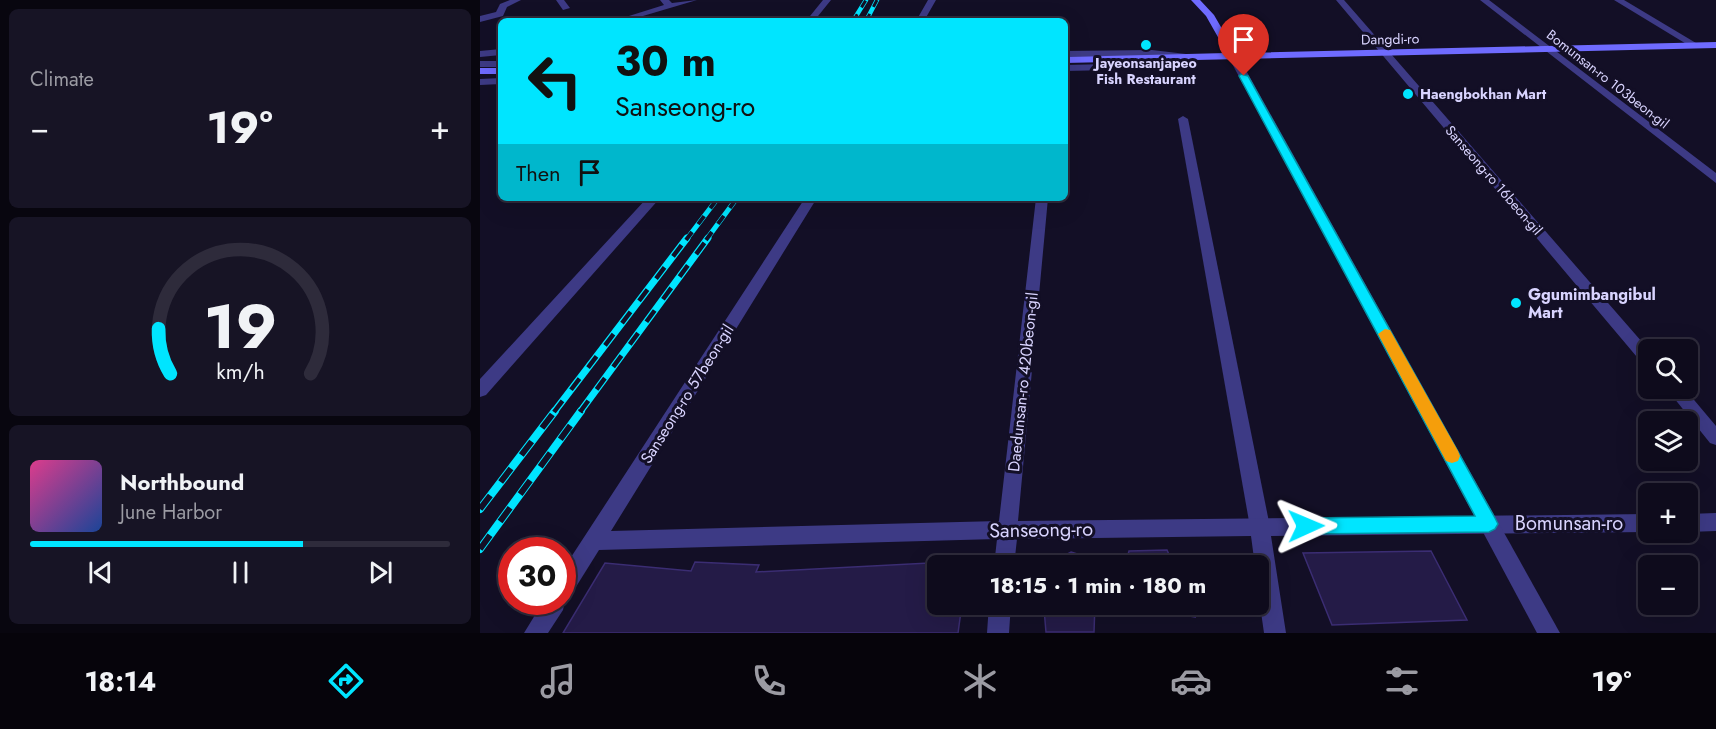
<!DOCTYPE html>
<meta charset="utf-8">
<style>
body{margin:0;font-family:Jost,sans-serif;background:#171425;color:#f1f3f6;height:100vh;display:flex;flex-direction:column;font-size:22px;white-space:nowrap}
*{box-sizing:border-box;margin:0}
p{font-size:20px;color:#9b9ba3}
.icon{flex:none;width:33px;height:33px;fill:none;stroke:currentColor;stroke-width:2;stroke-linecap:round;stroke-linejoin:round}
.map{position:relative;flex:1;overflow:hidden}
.side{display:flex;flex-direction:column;gap:9px;padding:9px;background:#08060f;width:480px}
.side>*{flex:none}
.hud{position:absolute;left:18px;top:18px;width:570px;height:183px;border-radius:9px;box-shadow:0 6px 24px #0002,0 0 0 2px #2e2b3b;background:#00e5ff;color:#111;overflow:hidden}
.tools{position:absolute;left:1158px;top:339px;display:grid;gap:12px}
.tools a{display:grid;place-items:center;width:60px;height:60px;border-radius:9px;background:#0e0b1c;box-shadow:0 6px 24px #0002,0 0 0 2px #2e2b3b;font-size:30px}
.speed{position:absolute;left:18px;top:537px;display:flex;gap:12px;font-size:30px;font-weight:700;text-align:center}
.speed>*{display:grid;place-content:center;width:78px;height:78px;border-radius:50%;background:#0e0b1c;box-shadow:0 6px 24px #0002,0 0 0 2px #2e2b3b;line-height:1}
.speed .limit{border:9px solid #d22;background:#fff;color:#111}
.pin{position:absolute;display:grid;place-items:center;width:51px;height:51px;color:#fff;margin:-62px -26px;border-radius:50% 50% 50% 0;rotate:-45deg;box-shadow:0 0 6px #0007}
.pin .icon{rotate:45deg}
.me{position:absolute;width:66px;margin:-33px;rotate:89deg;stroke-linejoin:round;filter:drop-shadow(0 0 4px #0008)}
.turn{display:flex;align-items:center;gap:21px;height:126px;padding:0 18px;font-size:27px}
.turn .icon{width:78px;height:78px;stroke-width:2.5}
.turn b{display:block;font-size:42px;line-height:51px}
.then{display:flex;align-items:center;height:57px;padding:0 18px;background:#0003;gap:12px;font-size:22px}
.big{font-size:45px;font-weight:700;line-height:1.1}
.side .card{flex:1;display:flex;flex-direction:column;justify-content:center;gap:9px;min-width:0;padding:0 21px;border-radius:9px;background:#171425}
.side .dial{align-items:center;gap:0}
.dial svg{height:156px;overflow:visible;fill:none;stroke:#2e2b3b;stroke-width:7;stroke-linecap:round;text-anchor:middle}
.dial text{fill:#f1f3f6;stroke:none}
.song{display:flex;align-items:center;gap:18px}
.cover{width:72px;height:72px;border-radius:9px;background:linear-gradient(135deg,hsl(330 70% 55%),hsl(220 70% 35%))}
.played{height:6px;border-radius:3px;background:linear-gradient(90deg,#00e5ff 65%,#2e2b3b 65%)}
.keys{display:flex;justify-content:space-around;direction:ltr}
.heat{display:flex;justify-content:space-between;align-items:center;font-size:33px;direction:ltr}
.trip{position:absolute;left:447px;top:555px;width:342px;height:60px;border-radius:9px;background:#0e0b1c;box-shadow:0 6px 24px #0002,0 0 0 2px #2e2b3b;font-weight:700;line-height:60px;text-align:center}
.tab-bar{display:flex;height:96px;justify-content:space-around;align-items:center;background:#06040b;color:#9b9ba3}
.tab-bar .icon{width:42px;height:42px}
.tab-bar .on{color:#00e5ff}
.tab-bar b{font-size:27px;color:#f1f3f6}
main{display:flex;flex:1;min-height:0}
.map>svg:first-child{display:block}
</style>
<main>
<section class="side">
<div class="card"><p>Climate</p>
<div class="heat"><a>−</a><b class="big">19°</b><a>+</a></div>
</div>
<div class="card dial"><svg viewBox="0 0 100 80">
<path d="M14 69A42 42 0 1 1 86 69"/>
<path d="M14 69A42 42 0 0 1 8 46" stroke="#00e5ff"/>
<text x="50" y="56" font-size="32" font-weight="700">19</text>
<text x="50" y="72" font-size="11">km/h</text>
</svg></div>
<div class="card">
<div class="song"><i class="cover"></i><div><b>Northbound</b><p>June Harbor</p></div></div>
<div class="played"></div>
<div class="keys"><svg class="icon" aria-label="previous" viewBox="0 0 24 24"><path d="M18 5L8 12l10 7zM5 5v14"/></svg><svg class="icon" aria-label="pause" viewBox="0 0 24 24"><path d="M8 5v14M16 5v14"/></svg><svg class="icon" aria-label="next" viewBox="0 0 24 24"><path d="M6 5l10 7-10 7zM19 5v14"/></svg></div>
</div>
</section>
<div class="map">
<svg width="1236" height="633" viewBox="0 0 1236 633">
<rect width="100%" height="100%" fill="#130f26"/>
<path fill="#241b47" stroke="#3b2d73" stroke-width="1.5" d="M687,550L694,566H645L649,551Z
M951,551L987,620L852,625L823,553Z
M591,552L635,566H565Z
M487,561L486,566H458V604H482L478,633H83L125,563L211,571L215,562L279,565L276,572Z
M544,604H615L614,632H566L564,609L543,614Z
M644,604H710L715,617Z"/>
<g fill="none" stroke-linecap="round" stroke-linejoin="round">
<path fill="#3d3a85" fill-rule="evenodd" d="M703,116L708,119L790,527L787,533L780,536L773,533L770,527L698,119Z"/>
<path fill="#3d3a85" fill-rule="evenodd" d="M30,0H41L27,7L23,16L0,22V16L16,12L20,4Z
M76,0H84L90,8L83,10Z
M180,0H189L192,3L217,0L146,21H133L184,5Z
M343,0H351L334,21H326Z
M448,0H456L444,21H436Z
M856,0H864L1169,350L1168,365L1162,363Z
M1000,0H1009L1236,173V183Z
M1134,0H1144L1221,46L1213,48Z
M21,49V55L0,57V51Z
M672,50L706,54L711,57L676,69L585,71V65L675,63L693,58L672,56L585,57V51Z
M0,61H21V67H0Z
M21,78V84L0,85V79Z
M167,198H180L6,395L0,397V379Z
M325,198H337L131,531L519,521L556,198H568L538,521L1168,514V532L791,536L806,633H784L778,591V566H775L771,536L537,539L534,566H514L517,539L119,550L89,598L85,600L83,610L68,633H44L63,602H82V571Z
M1186,388H1204L1236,426V445L1230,443Z
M1236,513V531L1208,532V514Z
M509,604H531L529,633H507Z"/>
<path fill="#3d3a85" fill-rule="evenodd" d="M753,53L758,56L1080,633H1057L748,56Z"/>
<path fill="#6f6bff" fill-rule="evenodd" d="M711,0H720L734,15L756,53L1236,42V48L585,63V57L747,53L726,16Z
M0,68H21V74H0Z"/>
<g stroke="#00e5ff" stroke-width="4.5">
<path id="rail-far3" d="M373,21L386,0
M386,21L397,0"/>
</g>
<g stroke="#00e5ff" stroke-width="5">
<path id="rail-far2" d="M206,240L238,198
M226,240L257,198"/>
</g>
<g stroke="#00e5ff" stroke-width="7">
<path id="rail-far1" d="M74,412L207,238
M100,412L228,238"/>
</g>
<g stroke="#00e5ff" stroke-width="8">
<path id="rail" d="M0,509L75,411
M0,549L101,411"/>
</g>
<use href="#rail-far3" stroke="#130f26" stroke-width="3" stroke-dasharray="8" stroke-linecap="butt"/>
<use href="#rail-far2" stroke="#130f26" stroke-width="4" stroke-dasharray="10" stroke-linecap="butt"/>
<use href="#rail-far1" stroke="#130f26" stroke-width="4.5" stroke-dasharray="14" stroke-linecap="butt"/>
<use href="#rail" stroke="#130f26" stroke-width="6" stroke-dasharray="17" stroke-linecap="butt"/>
</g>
<path fill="#00e5ff" stroke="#0095a6" stroke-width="1.5" d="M761,74L768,76L1015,518L1018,524L1015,529L1009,532L826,534L819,532L817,526L819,520L826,518L995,516L759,76Z"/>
<path fill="#f59e0b" d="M905,329L910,330L978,451L980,456L978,461L972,463L966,461L898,334Z"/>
<g fill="#00e5ff" stroke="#130f26" stroke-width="2">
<circle cx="666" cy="45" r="6"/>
<circle cx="928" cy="94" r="6"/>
<circle cx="1036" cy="303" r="6"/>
</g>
<g text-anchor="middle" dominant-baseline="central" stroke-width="6" stroke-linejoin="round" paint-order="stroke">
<g font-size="14" fill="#d9d4ff" stroke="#130f26">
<text transform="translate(910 39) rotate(-1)">Dangdi-ro</text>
<text transform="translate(1128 79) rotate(38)">Bomunsan-ro 103beon-gil</text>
<text transform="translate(1014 180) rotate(49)">Sanseong-ro 16beon-gil</text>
</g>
<g font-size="14" font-weight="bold" fill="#d9d4ff" stroke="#130f26">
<text x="666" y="63">Jayeonsanjapeo<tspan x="666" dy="16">Fish Restaurant</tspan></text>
<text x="940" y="94" text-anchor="start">Haengbokhan Mart</text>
</g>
<g font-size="16" font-weight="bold" fill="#d9d4ff" stroke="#130f26" text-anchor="start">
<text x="1048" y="294">Ggumimbangibul<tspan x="1048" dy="18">Mart</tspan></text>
</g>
<g font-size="16" fill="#d9d4ff" stroke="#130f26">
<text transform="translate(543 382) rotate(-84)">Daedunsan-ro 420beon-gil</text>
<text transform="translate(207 394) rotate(-58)">Sanseong-ro 57beon-gil</text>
</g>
<g font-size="20" fill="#d9d4ff" stroke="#130f26">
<text x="1089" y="523">Bomunsan-ro</text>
<text transform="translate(561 530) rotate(-1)">Sanseong-ro</text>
</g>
</g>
</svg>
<div class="tools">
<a><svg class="icon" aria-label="search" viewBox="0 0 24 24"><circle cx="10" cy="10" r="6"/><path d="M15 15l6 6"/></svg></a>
<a><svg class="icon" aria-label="layers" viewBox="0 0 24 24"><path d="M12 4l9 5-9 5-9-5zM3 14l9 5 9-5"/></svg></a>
<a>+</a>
<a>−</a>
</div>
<div class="speed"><div class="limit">30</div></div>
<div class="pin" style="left:764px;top:76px;background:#d93025"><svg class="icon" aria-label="arrive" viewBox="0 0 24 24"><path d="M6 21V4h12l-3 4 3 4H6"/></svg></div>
<svg class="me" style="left:826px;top:526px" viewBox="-20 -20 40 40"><path d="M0-17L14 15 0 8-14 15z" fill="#00e5ff" stroke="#fff" stroke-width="4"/></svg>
<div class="trip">18:15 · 1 min · 180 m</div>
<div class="hud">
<div class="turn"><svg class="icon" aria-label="left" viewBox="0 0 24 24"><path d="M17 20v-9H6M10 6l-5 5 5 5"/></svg><div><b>30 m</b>Sanseong-ro</div></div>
<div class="then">Then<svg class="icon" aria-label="arrive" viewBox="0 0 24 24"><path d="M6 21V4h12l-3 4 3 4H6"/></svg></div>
</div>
</div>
</main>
<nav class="tab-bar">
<b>18:14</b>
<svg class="icon on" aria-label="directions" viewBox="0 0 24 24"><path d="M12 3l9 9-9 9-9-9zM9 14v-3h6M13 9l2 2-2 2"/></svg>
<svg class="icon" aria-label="music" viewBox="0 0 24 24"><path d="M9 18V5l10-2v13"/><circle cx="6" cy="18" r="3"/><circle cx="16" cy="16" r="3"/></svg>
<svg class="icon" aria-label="phone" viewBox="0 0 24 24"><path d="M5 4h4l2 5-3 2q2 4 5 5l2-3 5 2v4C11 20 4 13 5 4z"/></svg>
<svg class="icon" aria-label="climate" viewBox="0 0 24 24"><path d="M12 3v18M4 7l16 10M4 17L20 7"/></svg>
<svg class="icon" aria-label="car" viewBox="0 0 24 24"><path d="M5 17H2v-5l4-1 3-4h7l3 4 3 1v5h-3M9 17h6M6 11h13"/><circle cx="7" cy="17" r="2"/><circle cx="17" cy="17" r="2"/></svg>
<svg class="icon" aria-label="filters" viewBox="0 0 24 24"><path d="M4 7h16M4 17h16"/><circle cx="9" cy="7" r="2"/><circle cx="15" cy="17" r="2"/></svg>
<b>19°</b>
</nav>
